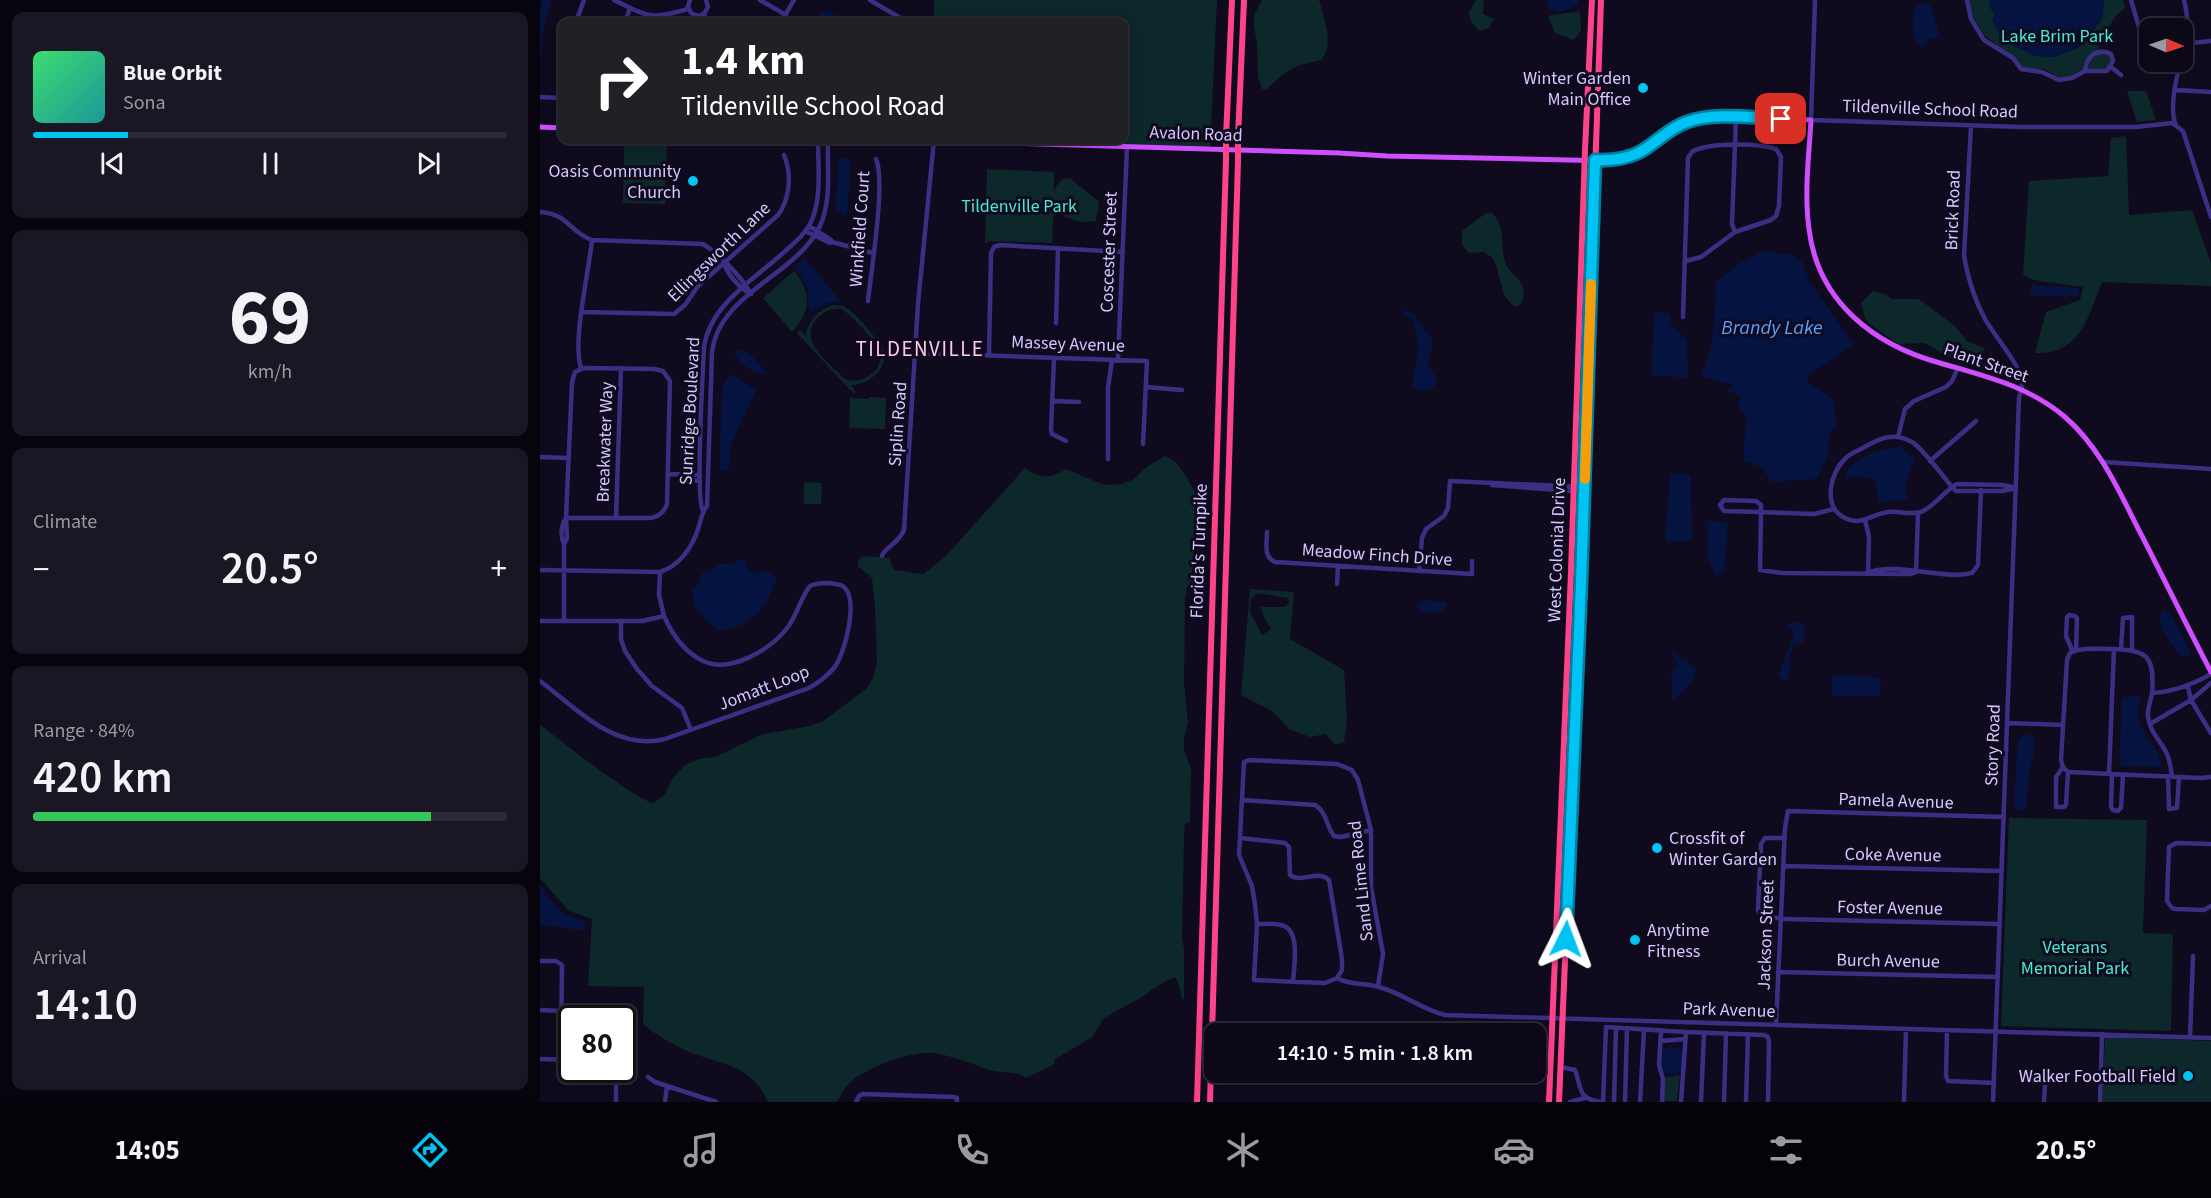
<!DOCTYPE html>
<meta charset="utf-8">
<style>
body{margin:0;font-family:"Source Sans 3",sans-serif;background:#1a1624;color:#f1f3f6;height:100vh;display:flex;flex-direction:column;font-size:22px;white-space:nowrap}
*{box-sizing:border-box;margin:0}
p{font-size:20px;color:#9a9aa1}
.icon{flex:none;width:33px;height:33px;fill:none;stroke:currentColor;stroke-width:2;stroke-linecap:round;stroke-linejoin:round}
.map{position:relative;flex:1;overflow:hidden}
.drawer{display:flex;flex-direction:column;gap:12px;padding:12px;background:#07040d;width:540px}
.drawer>*{flex:none}
.hud{position:absolute;left:18px;top:18px;width:570px;height:126px;border-radius:12px;box-shadow:0 3px 15px #0003,0 0 0 2px #2c2936;background:#202124;color:#fff;overflow:hidden}
.needle{width:39px;rotate:92deg}
.fabs{position:absolute;left:1599px;top:18px;display:grid;gap:12px}
.fabs a{display:grid;place-items:center;width:54px;height:54px;border-radius:12px;background:#0c0817;box-shadow:0 3px 15px #0003,0 0 0 2px #2c2936;font-size:30px}
.speed{position:absolute;left:18px;top:1005px;display:flex;gap:12px;font-size:30px;font-weight:700;text-align:center}
.speed>*{display:grid;place-content:center;width:78px;height:78px;border-radius:50%;background:#0c0817;box-shadow:0 3px 15px #0003,0 0 0 2px #2c2936;line-height:1}
.speed .limit{border:3px solid #111;border-radius:9px;background:#fff;color:#111}
.pin{position:absolute;display:grid;place-items:center;width:51px;height:51px;color:#fff;margin:-26px;border-radius:12px;box-shadow:0 3px 9px #0006}
.me{position:absolute;width:66px;margin:-33px;rotate:3deg;stroke-linejoin:round;filter:drop-shadow(0 0 4px #0008)}
.turn{display:flex;align-items:center;gap:21px;height:126px;padding:0 24px;font-size:27px}
.turn .icon{width:78px;height:78px;stroke-width:2.5}
.turn b{display:block;font-size:42px;line-height:51px}
.big{font-size:45px;font-weight:600;line-height:1.1}
.drawer .card{flex:1;display:flex;flex-direction:column;justify-content:center;gap:9px;min-width:0;padding:0 21px;border-radius:12px;background:#1a1624}
.drawer .dial{align-items:center;gap:0}
.dial b{font-size:78px;line-height:1}
.song{display:flex;align-items:center;gap:18px}
.cover{width:72px;height:72px;border-radius:9px;background:linear-gradient(135deg,hsl(140 70% 55%),hsl(180 70% 35%))}
.played{height:6px;border-radius:3px;background:linear-gradient(90deg,#00c3f3 20%,#2c2936 20%)}
.keys{display:flex;justify-content:space-around;direction:ltr}
.heat{display:flex;justify-content:space-between;align-items:center;font-size:33px;direction:ltr}
.charge{height:9px;border-radius:4px;background:linear-gradient(90deg,#34c759 84%,#2c2936 0)}
.trip{position:absolute;left:664px;top:1023px;width:342px;height:60px;border-radius:12px;background:#0c0817;box-shadow:0 3px 15px #0003,0 0 0 2px #2c2936;font-weight:600;line-height:60px;text-align:center}
.dock{display:flex;height:96px;justify-content:space-around;align-items:center;background:#050309;color:#9a9aa1}
.dock .icon{width:42px;height:42px}
.dock .active{color:#00c3f3}
.dock b{font-size:27px;color:#f1f3f6}
main{display:flex;flex:1;min-height:0}
.map>svg:first-child{display:block}
</style>
<main>
<section class="drawer">
<div class="card">
<div class="song"><i class="cover"></i><div><b>Blue Orbit</b><p>Sona</p></div></div>
<div class="played"></div>
<div class="keys"><svg class="icon" aria-label="previous" viewBox="0 0 24 24"><path d="M18 5L8 12l10 7zM5 5v14"/></svg><svg class="icon" aria-label="pause" viewBox="0 0 24 24"><path d="M8 5v14M16 5v14"/></svg><svg class="icon" aria-label="next" viewBox="0 0 24 24"><path d="M6 5l10 7-10 7zM19 5v14"/></svg></div>
</div>
<div class="card dial"><b>69</b><p>km/h</p></div>
<div class="card"><p>Climate</p>
<div class="heat"><a>−</a><b class="big">20.5°</b><a>+</a></div>
</div>
<div class="card"><p>Range · 84%</p><b class="big">420 km</b><div class="charge"></div></div>
<div class="card"><p>Arrival</p><b class="big">14:10</b></div>
</section>
<div class="map">
<svg width="1671" height="1102" viewBox="0 0 1671 1102">
<rect width="100%" height="100%" fill="#100a1f"/>
<path fill="#0c282a" fill-rule="evenodd" d="M394,0H677L670,149L390,140H584V22H394Z
M722,0H779C784,17 795,46 781,60C752,66 748,69 726,90L722,89L718,77L717,44L714,25V15Z
M936,0H944L943,14L954,19L949,28L939,31L931,22L929,12Z
M1429,0H1583L1585,8C1570,18 1567,34 1558,48C1552,58 1543,58 1542,72L1533,77L1522,79L1504,69H1485L1477,65L1473,58L1444,35L1432,15Z
M1040,11L1041,31L1034,40L1015,33L1008,16Z
M1560,53L1569,55L1571,61L1566,69L1549,70L1546,68L1550,59Z
M1587,91H1606L1616,120L1597,122Z
M1586,136L1589,215L1652,210L1671,263V286L1562,282C1548,316 1541,355 1495,353L1506,312L1540,300L1543,287L1493,280L1483,274L1489,181L1568,176L1571,138Z
M84,144L127,146L125,204L83,203Z
M447,169L514,172V193L516,186L523,179L530,178L559,202L556,221L541,222L525,217L514,200L512,243L448,241L447,243H445Z
M946,213H952C966,226 960,245 965,262C969,275 984,278 984,294C984,299 982,303 978,306H973L964,295L956,265L952,257L943,252L929,253L922,245V231Z
M254,271C272,291 271,313 252,332L223,298Z
M1333,291L1345,294L1352,299H1379L1416,327L1427,341L1446,349L1429,359H1413L1384,343L1358,344L1331,325L1325,318L1321,303Z
M293,305C298,305 302,305 307,308C315,313 342,343 344,352C348,370 327,385 311,385L316,392L314,394L257,333L260,330L266,337C267,321 278,310 293,305ZM295,309C299,309 301,308 304,311C312,315 340,346 341,354C342,372 319,387 304,378C290,364 259,342 275,321C280,314 287,310 295,309Z
M329,397L346,398L345,429L309,428L310,398L329,399Z
M625,456L636,462L646,476L655,492L658,502L657,568V574L647,587L645,599L644,683L648,723L644,738V750L651,769L650,822L645,824L644,835L642,939L644,948V998L642,1000L638,982L635,977L624,982L600,998L564,1018L552,1037L514,1060L515,1064L486,1078C475,1070 463,1074 450,1070C431,1064 412,1055 392,1053C371,1051 321,1069 307,1086C303,1090 300,1097 297,1102H228C211,1065 186,1066 152,1053C137,1047 115,1035 103,1024L104,987L48,986L52,919L29,911L0,878V725C19,739 98,802 114,803L125,794L133,778L145,765L159,759L175,757L223,734L265,727L282,722L327,688L333,678L337,663L335,606L332,578L318,566V561L322,556L349,558L354,570L383,574L405,557L485,468C501,479 509,479 526,469L564,485L582,484L594,479L608,466Z
M264,482L282,483L281,504H264Z
M710,589L754,592L750,639L804,670L807,720L804,742L795,745L786,734L770,737L749,729L732,711L701,695ZM717,593L748,598L749,603L745,607H721L723,615L731,629L722,635L710,612L711,599Z
M1469,818L1607,820L1603,933L1633,934L1631,1031L1461,1026Z
M1565,1037L1671,1041V1102H1562Z
M1140,1075L1137,1101H1124V1078Z"/>
<path fill="#04133f" d="M3,0H12L4,25L0,62V10Z
M1008,0H1038V4C1030,10 1017,15 1008,8Z
M1450,0H1564L1563,17L1546,41L1538,48L1514,57L1493,56L1482,49L1472,46L1460,35L1452,21L1455,14L1449,7Z
M1386,2L1390,5L1400,37L1388,40L1382,48C1370,33 1371,25 1375,6Z
M286,9L309,22H276L281,12Z
M299,157L311,159L307,216L295,211Z
M1222,251L1249,254L1262,261L1270,283L1314,344L1288,363L1269,373L1268,382L1293,399L1297,424L1289,437L1288,456L1277,479L1232,482L1221,467L1203,460L1206,416L1198,406L1201,395L1186,391L1193,385L1161,376C1175,346 1175,314 1176,281L1200,263Z
M265,258L301,302C290,301 281,304 273,312L269,311L268,289L255,266Z
M1493,285L1536,288L1539,289V294L1537,296C1521,295 1508,297 1492,295L1489,293Z
M865,310L873,313L893,341L888,367C891,370 896,375 896,379C897,392 880,393 873,387C872,373 878,364 878,351C878,341 874,332 874,321L861,313Z
M1114,312L1130,313L1131,324L1147,340L1148,378L1111,375Z
M195,350C208,349 219,361 225,372L224,374C211,373 201,364 194,353Z
M189,375H193L216,390L190,447L189,469L182,471L179,469L182,393L183,385Z
M1360,447L1375,459L1365,483L1368,499L1339,502L1334,479L1316,476L1305,478L1309,466C1327,456 1339,448 1360,447Z
M1130,474L1151,475L1152,541H1125Z
M1167,521L1188,522L1184,574L1175,575L1168,560Z
M198,559L205,561L209,570L217,574L225,570L237,577C226,610 216,623 181,631C165,622 151,608 152,588L159,584L162,573L175,568L180,564H193Z
M884,600L905,602L906,606C901,615 888,614 879,611L878,605Z
M1623,610L1630,613L1650,650V655L1640,657C1633,643 1620,632 1619,616Z
M1256,622L1265,624L1264,641L1262,643H1254L1250,657V673L1247,681H1244L1238,675L1254,635V632L1246,625Z
M1134,650L1140,659H1146L1148,663L1157,667L1152,682L1132,702L1131,672L1136,668L1137,662L1132,654Z
M1298,675L1338,677L1341,681L1340,696H1292V676Z
M1594,696H1600L1601,699C1588,728 1620,742 1621,767L1579,766L1582,699Z
M1482,735H1491L1494,739L1495,748L1488,777L1487,807L1481,811L1475,808L1474,799L1478,742Z
M0,885L13,903L24,914L45,922V929L40,930L0,925Z
M1130,1046L1143,1051L1142,1071L1135,1075L1123,1072L1120,1062L1123,1050Z"/>
<g fill="none" stroke-linecap="round" stroke-linejoin="round">
<path stroke="#3b2f84" stroke-width="4.5" d="M74,0C108,17 111,20 148,9
M150,0L148,6L151,13L158,16L164,14
M220,0L246,15
M330,0L367,22
M1275,0L1271,120L1482,127H1596L1632,123L1643,131L1671,217
M1427,0L1431,19L1444,40L1473,58L1481,69L1502,72L1519,80L1532,78L1545,71H1567L1573,61L1571,54C1557,47 1546,57 1545,71
M1591,0L1606,51L1610,50
M164,14L168,7L166,0
M164,14L167,22
M36,22L44,0
M85,22L90,8
M241,22L254,0
M1642,44L1671,41
M1642,58C1649,39 1649,20 1644,0
M1571,67L1581,75
M1636,90L1671,92
M0,97L22,98
M1636,125C1629,110 1636,77 1641,62
M1431,126L1424,256C1428,279 1434,299 1445,319C1454,335 1479,364 1482,380C1483,386 1481,392 1479,398L1453,1102
M0,212C29,214 28,231 52,240L163,244C179,254 202,277 211,294
M269,226L291,240L292,242L290,243
M265,231L290,243
M1195,232L1192,224L1196,118
M292,242L333,253
M184,263C188,276 200,288 211,294
M328,301C331,271 346,182 336,159
M42,312L134,314L145,305L158,286L238,215C250,199 252,174 244,155
M1143,317L1148,158L1152,152C1168,142 1218,143 1236,149L1241,157L1239,206L1236,216L1231,220L1195,232L1161,257L1146,261
M516,323L518,248
M376,353L607,361L603,444
M449,355L451,253L454,247L460,245L583,252
M514,358L511,430L512,434L526,441
M578,359L587,147
M41,368C32,341 49,272 52,240
M44,368L114,369L123,371L130,381L127,504C124,512 119,517 110,518H26L32,382L35,372Z
M606,387L642,390
M512,401L539,402
M1358,437L1365,409L1374,401L1406,387L1412,381L1418,368
M0,457L29,458
M568,459V388L572,360
M1390,461L1436,421
M1564,462L1671,469
M128,474L160,475
M142,474L147,480L160,481
M952,485L1045,492
M1476,488L1462,491H1416L1412,487C1403,476 1383,449 1372,442C1353,431 1338,439 1321,449C1315,452 1309,454 1305,459C1290,473 1282,507 1305,518C1321,527 1333,513 1349,512C1359,511 1371,515 1381,512C1395,506 1404,491 1417,484L1463,485L1476,488
M1184,500L1216,501L1221,505V512L1184,511L1180,505Z
M1294,509L1274,514L1221,512L1220,570L1242,573L1370,574L1376,572
M163,511C155,499 163,370 164,347C170,305 213,280 243,253C253,244 265,235 271,222C282,199 278,165 278,140
M76,518L81,368
M1325,520L1329,537L1328,574
M727,532C727,543 723,557 735,562L932,574V561
M24,544L27,538L26,518
M342,556C345,547 358,544 364,530L378,304L394,140
M0,570L120,572C139,566 152,548 158,529C161,521 161,513 167,506L172,352C179,293 257,275 280,226C292,200 287,167 288,140
M879,571L882,538L886,529L904,516L908,508L910,481L1045,487
M1330,572C1357,562 1402,580 1432,573L1438,565L1441,490
M1376,572L1378,513
M797,584L798,566
M0,621H102L124,616L119,595L120,572
M24,621V544C20,536 21,525 26,518
M81,621V639L85,651L97,669L112,686L142,708L151,730
M1581,649L1583,618L1592,617V650
M1533,652L1526,636L1527,617L1529,615L1535,616L1537,618L1536,650
M0,681C36,708 75,752 125,739L269,688C278,683 287,676 294,668C305,654 318,602 305,588C301,583 294,584 288,583C281,583 276,583 270,586C261,597 257,615 248,627C231,649 191,674 163,661C144,652 132,634 124,616
M1648,687L1651,700L1671,733
M1612,693C1634,692 1652,685 1671,674
M1468,723L1523,725
M1610,724L1651,700L1671,683
M1523,767L1516,777V807H1524L1526,805L1528,772
M1569,774L1574,649
M1572,775L1571,807L1573,810L1578,811L1581,808L1583,775
M1628,776L1629,809L1637,808L1639,777
M1632,776C1631,769 1630,761 1627,754C1621,741 1609,731 1608,716C1607,709 1611,701 1612,693C1615,655 1607,650 1571,649C1557,649 1542,647 1530,653L1527,660L1521,760L1523,767L1528,772L1660,778L1671,777
M702,800L775,805C787,812 786,826 794,836L801,837L831,830
M700,838L745,843L749,847L750,875C762,884 777,869 789,880L802,959V970L797,978
M1244,838H1225L1221,844L1218,910L1221,916L1246,919L1460,924
M1671,844L1636,843L1629,847L1627,901L1632,908L1636,909L1664,910L1671,906
M1243,866L1462,871
M717,924C724,924 733,923 741,925C761,929 754,966 753,982
M0,961H16L22,965L21,1060
M1238,972L1458,977
M797,978C811,986 824,982 839,987C862,993 881,1009 905,1015L1671,1038
M797,978L785,983L714,980L717,924L715,904L712,886L699,855L704,762L710,760L797,764L812,770L818,780L831,830V887L843,954L838,986
M0,1010L22,1011
M1236,1025L1245,828L1248,811L1464,817
M1407,1030L1406,1076L1408,1081L1454,1083
M1121,1031L1119,1065L1123,1079L1122,1102
M1650,1037L1653,956
M1121,1041L1145,1039
M0,1059L32,1060
M1020,1067L1035,1070C1042,1089 1037,1098 1060,1102
M108,1077L115,1082L176,1102
M76,1102V1070
M125,1102L127,1086
M316,1102L319,1096L323,1094L414,1097L417,1098V1102
M1030,1102L1045,1098
M1063,1102L1066,1027L1146,1032
M1074,1102L1076,1028
M1085,1102L1087,1028
M1100,1102L1104,1030
M1141,1102L1146,1032L1224,1035L1228,1037L1229,1042L1228,1102
M1161,1102L1164,1033
M1184,1102L1186,1033
M1206,1102L1208,1034
M1364,1102L1366,1029
M1504,1102L1505,1084
M1560,1102L1562,1034"/>
<path stroke="#cf4fff" stroke-width="5" d="M0,127L22,128
M367,140L800,153
M799,153L847,156L1072,161C1105,157 1117,133 1145,122C1174,111 1238,119 1271,120C1269,155 1264,193 1269,229C1278,302 1334,345 1400,363C1444,376 1489,386 1525,417C1562,449 1581,496 1603,538C1626,583 1648,628 1671,672"/>
<path stroke="#ff438a" stroke-width="6" d="M686,138L692,0
M698,138L704,0
M1025,774L1027,786L1032,793
M657,1102L686,160
M670,1102L698,161
M1009,1102L1031,572L1045,150L1052,0
M1019,1102L1041,583L1061,0"/>
<path stroke="#ff438a" stroke-width="6" d="M686,160V138
M698,161V138"/>
</g>
<g fill="none" stroke-linecap="round" stroke-linejoin="round">
<g stroke="#007f9e" stroke-width="15">
<path id="route" d="M1026,939L1041,583L1055,160C1076,161 1095,158 1112,144C1123,136 1134,126 1147,122C1176,112 1211,118 1241,119"/>
</g>
<use href="#route" stroke="#00c3f3" stroke-width="10"/>
<path stroke="#f59e0b" stroke-width="10" d="M1045,479L1051,284"/>
</g>
<g fill="#00c3f3" stroke="#100a1f" stroke-width="2">
<circle cx="1103" cy="88" r="6"/>
<circle cx="153" cy="181" r="6"/>
<circle cx="1117" cy="848" r="6"/>
<circle cx="1095" cy="940" r="6"/>
<circle cx="1648" cy="1076" r="6"/>
</g>
<g text-anchor="middle" dominant-baseline="central" stroke-width="6" stroke-linejoin="round" paint-order="stroke">
<g font-size="18" fill="#47ecd3" stroke="#100a1f">
<text x="1517" y="36">Lake Brim Park</text>
<text x="479" y="206">Tildenville Park</text>
<text x="1535" y="947">Veterans<tspan x="1535" dy="21">Memorial Park</tspan></text>
</g>
<g font-size="18" fill="#d4c8ff" stroke="#100a1f" text-anchor="end">
<text x="1091" y="78">Winter Garden<tspan x="1091" dy="21">Main Office</tspan></text>
<text x="141" y="171">Oasis Community<tspan x="141" dy="21">Church</tspan></text>
<text x="1129" y="838" text-anchor="start">Crossfit of<tspan x="1129" dy="21">Winter Garden</tspan></text>
<text x="1107" y="930" text-anchor="start">Anytime<tspan x="1107" dy="21">Fitness</tspan></text>
<text x="1636" y="1076">Walker Football Field</text>
</g>
<g font-size="18" fill="#d4c8ff" stroke="#100a1f">
<text transform="translate(1390 109) rotate(2)">Tildenville School Road</text>
<text transform="translate(656 134) rotate(2)">Avalon Road</text>
<text transform="translate(1413 210) rotate(-88)">Brick Road</text>
<text transform="translate(320 229) rotate(-86)">Winkfield Court</text>
<text transform="translate(179 252) rotate(-44)">Ellingsworth Lane</text>
<text transform="translate(569 252) rotate(-88)">Coscester Street</text>
<text transform="translate(528 344) rotate(2)">Massey Avenue</text>
<text transform="translate(1446 363) rotate(19)">Plant Street</text>
<text transform="translate(150 411) rotate(-87)">Sunridge Boulevard</text>
<text transform="translate(358 424) rotate(-86)">Siplin Road</text>
<text transform="translate(65 442) rotate(-88)">Breakwater Way</text>
<text transform="translate(1017 550) rotate(-88)">West Colonial Drive</text>
<text transform="translate(659 551) rotate(-88)">Florida's Turnpike</text>
<text transform="translate(837 555) rotate(4)">Meadow Finch Drive</text>
<text transform="translate(224 688) rotate(-21)">Jomatt Loop</text>
<text transform="translate(1453 745) rotate(-88)">Story Road</text>
<text transform="translate(1356 801) rotate(2)">Pamela Avenue</text>
<text transform="translate(1353 855) rotate(1)">Coke Avenue</text>
<text transform="translate(821 881) rotate(-96)">Sand Lime Road</text>
<text transform="translate(1350 908) rotate(1)">Foster Avenue</text>
<text transform="translate(1226 935) rotate(-88)">Jackson Street</text>
<text transform="translate(1348 961) rotate(1)">Burch Avenue</text>
<text transform="translate(1189 1010) rotate(2)">Park Avenue</text>
</g>
<g font-size="20" font-style="italic" fill="#56a0ff" stroke="#100a1f">
<text x="1232" y="328">Brandy Lake</text>
</g>
<g font-size="21" letter-spacing="1.5" fill="#ffcae7" stroke="#100a1f">
<text x="380" y="349">TILDENVILLE</text>
</g>
</g>
</svg>
<div class="fabs">
<a><svg class="needle" viewBox="-14 -14 28 28"><path d="M0-13l5 13h-10z" fill="#e53935"/><path d="M0 13l5-13h-10z" fill="#9a9aa1"/></svg></a>
</div>
<div class="speed"><div class="limit">80</div></div>
<div class="pin" style="left:1241px;top:119px;background:#d93025"><svg class="icon" aria-label="arrive" viewBox="0 0 24 24"><path d="M6 21V4h12l-3 4 3 4H6"/></svg></div>
<svg class="me" style="left:1026px;top:939px" viewBox="-20 -20 40 40"><path d="M0-17L14 15 0 8-14 15z" fill="#00c3f3" stroke="#fff" stroke-width="4"/></svg>
<div class="trip">14:10 · 5 min · 1.8 km</div>
<div class="hud">
<div class="turn"><svg class="icon" aria-label="right" viewBox="0 0 24 24"><path d="M7 20v-9h11M14 6l5 5-5 5"/></svg><div><b>1.4 km</b>Tildenville School Road</div></div>
</div>
</div>
</main>
<nav class="dock">
<b>14:05</b>
<svg class="icon active" aria-label="directions" viewBox="0 0 24 24"><path d="M12 3l9 9-9 9-9-9zM9 14v-3h6M13 9l2 2-2 2"/></svg>
<svg class="icon" aria-label="music" viewBox="0 0 24 24"><path d="M9 18V5l10-2v13"/><circle cx="6" cy="18" r="3"/><circle cx="16" cy="16" r="3"/></svg>
<svg class="icon" aria-label="phone" viewBox="0 0 24 24"><path d="M5 4h4l2 5-3 2q2 4 5 5l2-3 5 2v4C11 20 4 13 5 4z"/></svg>
<svg class="icon" aria-label="climate" viewBox="0 0 24 24"><path d="M12 3v18M4 7l16 10M4 17L20 7"/></svg>
<svg class="icon" aria-label="car" viewBox="0 0 24 24"><path d="M5 17H2v-5l4-1 3-4h7l3 4 3 1v5h-3M9 17h6M6 11h13"/><circle cx="7" cy="17" r="2"/><circle cx="17" cy="17" r="2"/></svg>
<svg class="icon" aria-label="filters" viewBox="0 0 24 24"><path d="M4 7h16M4 17h16"/><circle cx="9" cy="7" r="2"/><circle cx="15" cy="17" r="2"/></svg>
<b>20.5°</b>
</nav>
